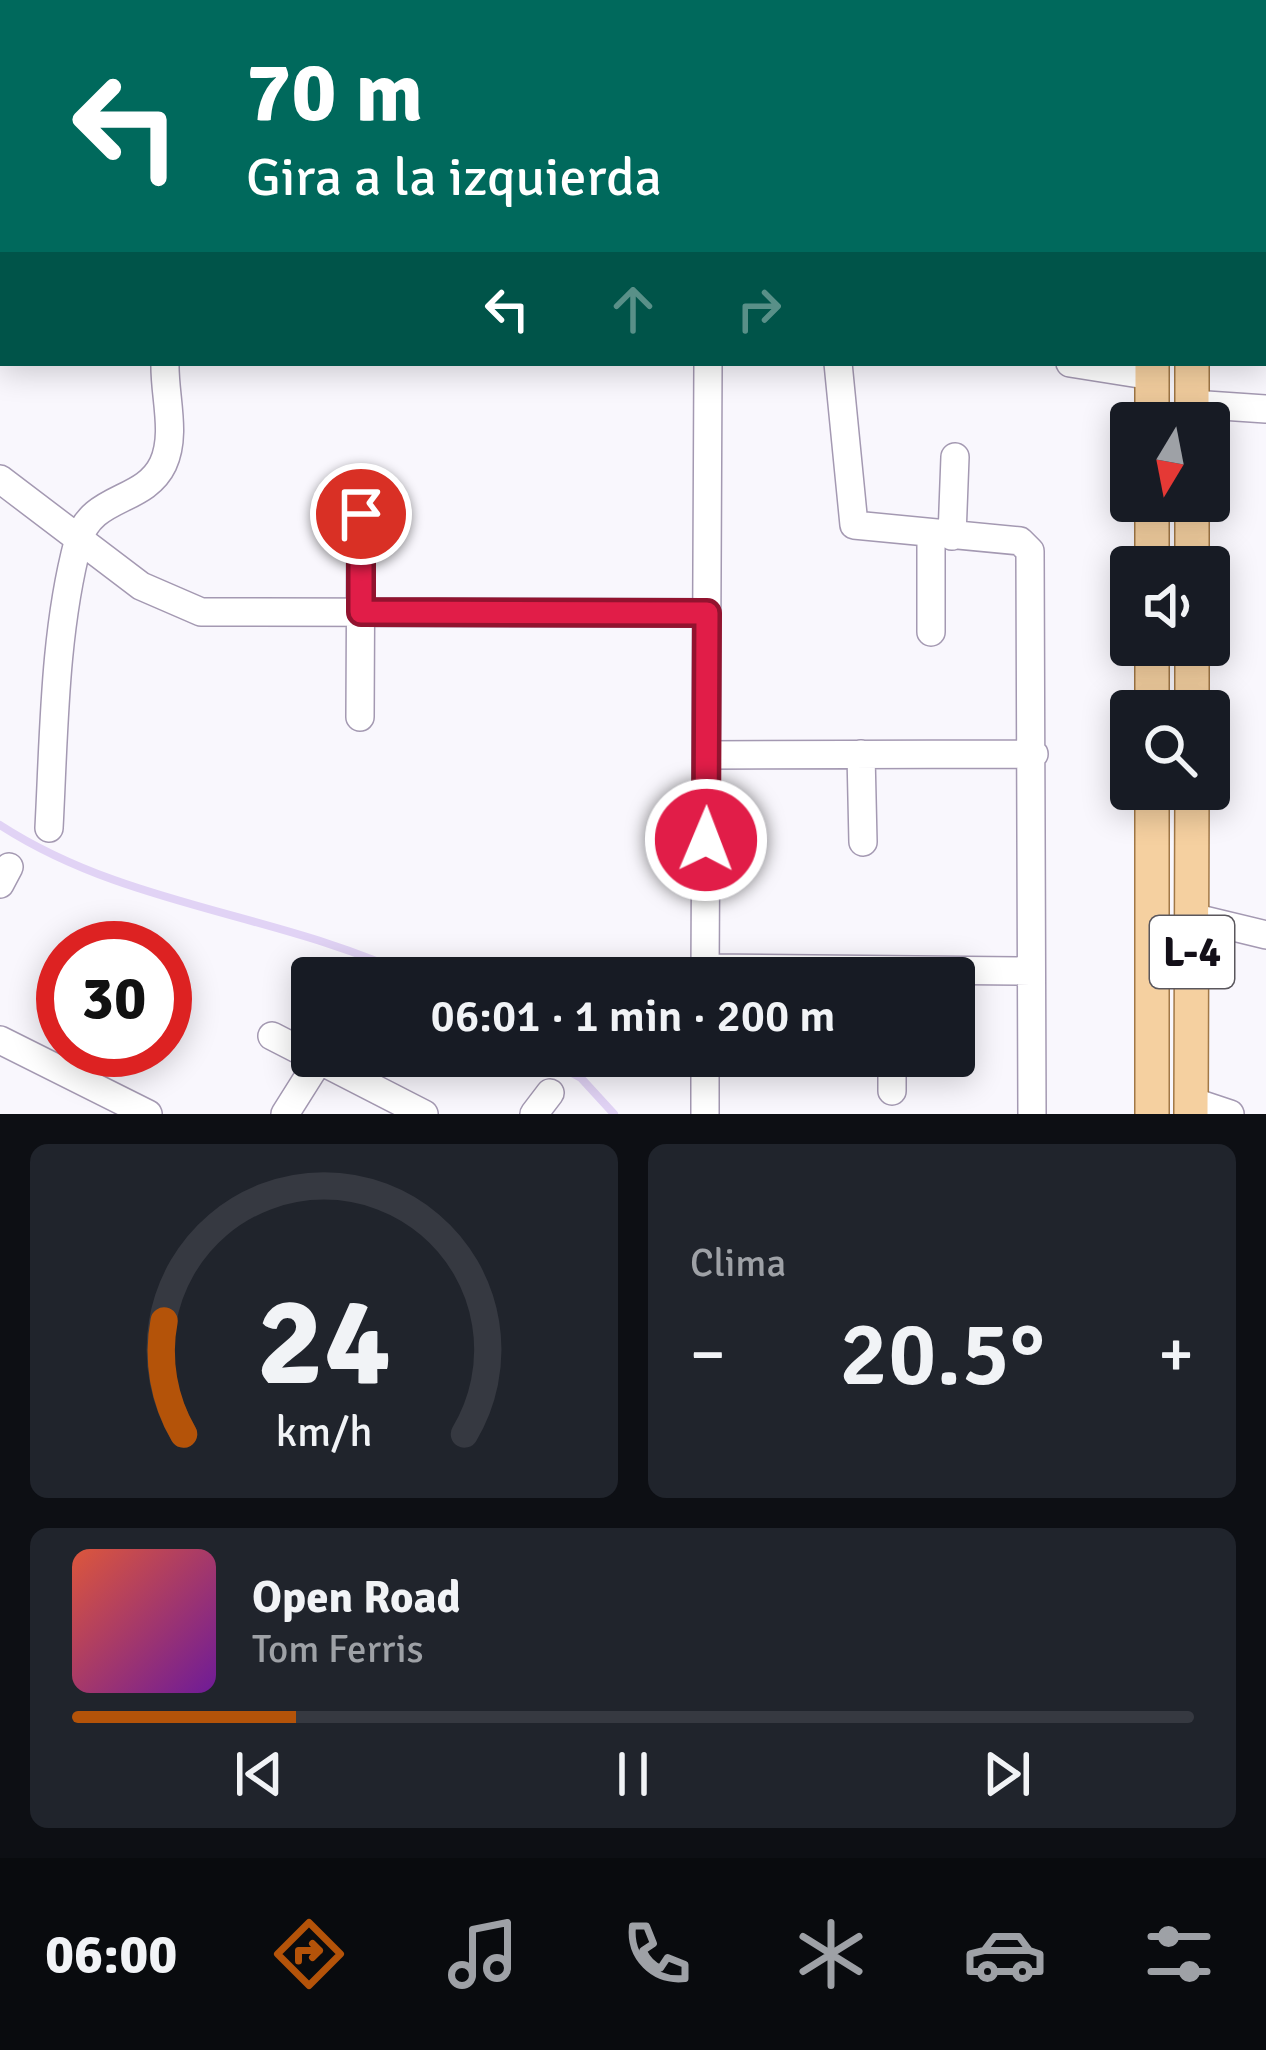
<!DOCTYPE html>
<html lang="es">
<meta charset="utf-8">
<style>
body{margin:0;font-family:Signika,sans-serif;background:#20242c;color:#f1f3f6;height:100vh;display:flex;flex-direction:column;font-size:45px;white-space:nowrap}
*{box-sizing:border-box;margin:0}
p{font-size:39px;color:#9ea1a6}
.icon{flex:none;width:66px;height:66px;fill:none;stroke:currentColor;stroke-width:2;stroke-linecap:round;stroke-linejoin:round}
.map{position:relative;height:1114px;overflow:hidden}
.drawer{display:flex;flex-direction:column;gap:30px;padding:30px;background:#0d0f14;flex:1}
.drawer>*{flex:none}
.top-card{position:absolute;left:0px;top:0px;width:1266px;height:366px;box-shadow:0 6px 30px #0003;background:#00695c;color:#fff;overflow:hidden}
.needle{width:78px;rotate:190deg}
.fabs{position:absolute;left:1110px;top:402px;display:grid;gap:24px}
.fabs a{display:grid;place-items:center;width:120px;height:120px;border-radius:12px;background:#171b24;box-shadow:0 6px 30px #0003;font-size:60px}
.speed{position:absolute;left:36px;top:921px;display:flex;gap:24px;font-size:60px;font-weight:700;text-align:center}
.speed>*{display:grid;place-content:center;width:156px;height:156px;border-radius:50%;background:#171b24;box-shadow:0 6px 30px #0003;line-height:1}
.speed .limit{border:18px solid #d22;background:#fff;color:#111}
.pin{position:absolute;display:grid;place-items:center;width:102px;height:102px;color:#fff;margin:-51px;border:6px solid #fff;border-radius:50%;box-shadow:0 3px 12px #0007}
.me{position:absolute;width:132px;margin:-66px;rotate:1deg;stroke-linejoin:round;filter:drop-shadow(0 0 9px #0008)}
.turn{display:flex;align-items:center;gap:42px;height:252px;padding:0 48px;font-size:54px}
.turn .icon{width:156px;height:156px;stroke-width:2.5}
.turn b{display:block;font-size:84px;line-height:102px}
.lanes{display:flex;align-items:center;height:114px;padding:0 48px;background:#0003;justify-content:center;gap:60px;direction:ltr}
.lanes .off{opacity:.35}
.big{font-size:90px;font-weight:600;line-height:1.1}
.drawer .card{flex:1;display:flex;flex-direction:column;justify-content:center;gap:18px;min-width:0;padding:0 42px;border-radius:18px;background:#20242c}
.drawer .dial{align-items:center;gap:0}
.dial svg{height:312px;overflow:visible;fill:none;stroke:#363941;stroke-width:7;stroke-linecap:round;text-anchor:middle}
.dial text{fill:#f1f3f6;stroke:none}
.song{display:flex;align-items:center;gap:36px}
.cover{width:144px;height:144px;border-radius:18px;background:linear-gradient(135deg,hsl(10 70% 55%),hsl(280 70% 35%))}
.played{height:12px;border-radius:6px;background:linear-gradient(90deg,#b45309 20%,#363941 20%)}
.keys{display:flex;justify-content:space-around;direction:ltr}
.heat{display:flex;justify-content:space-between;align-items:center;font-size:66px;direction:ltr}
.drawer .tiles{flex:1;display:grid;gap:30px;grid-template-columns:1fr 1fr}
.card:last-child{grid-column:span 2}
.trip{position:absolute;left:291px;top:957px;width:684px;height:120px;border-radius:12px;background:#171b24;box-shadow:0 6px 30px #0003;font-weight:600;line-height:120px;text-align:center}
.tabs{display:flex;height:192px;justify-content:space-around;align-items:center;background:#090b0e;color:#9ea1a6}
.tabs .icon{width:84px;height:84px}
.tabs .active{color:#b45309}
.tabs b{font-size:54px;color:#f1f3f6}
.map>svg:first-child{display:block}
</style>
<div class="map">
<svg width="1266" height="1114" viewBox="0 0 1266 1114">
<rect width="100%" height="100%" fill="#f9f7fd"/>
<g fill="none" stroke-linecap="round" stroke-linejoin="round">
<path stroke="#e1d3f5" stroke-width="8" d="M0,825C128,908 281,913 415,978
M541,1056L581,1078L614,1114"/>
<g stroke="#a499b2" stroke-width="30">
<path id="minor" d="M708,0V3
M1019,0V3
M875,3V0
M838,363L854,525L1020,541L1030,551L1032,1114
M1070,363L1152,376
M1192,404L1266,409
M0,479L141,586L201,612L707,613
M931,535V632
M952,536L955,457
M360,717L361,515
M861,754L863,842
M707,755L1034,754
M49,828C54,734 54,633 78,542C91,494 144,504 163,464C177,434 164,395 165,363
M0,884L9,867
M1192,917L1266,935
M705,968L1030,971
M705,978L708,363
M272,1036L424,1114
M0,1040L148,1114
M892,1091V1056
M1191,1101L1230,1114
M285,1114L319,1060
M534,1114L550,1093
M705,1114V1056"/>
</g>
<g stroke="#a17847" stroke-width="36">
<path id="major" d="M1191,0V3
M1155,3V0
M1192,363V423
M1152,423V363
M1152,501V567
M1192,567V501
M1152,645V711
M1192,711V645
M1152,789V1114
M1191,1114L1192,789"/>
</g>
<use href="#minor" stroke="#fff" stroke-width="27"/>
<use href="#major" stroke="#f5d0a0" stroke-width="33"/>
</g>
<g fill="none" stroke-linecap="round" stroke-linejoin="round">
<g stroke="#92132f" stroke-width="30">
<path id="route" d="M361,514V612L707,613L706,840"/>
</g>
<use href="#route" stroke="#e11d48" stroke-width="21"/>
</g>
<g text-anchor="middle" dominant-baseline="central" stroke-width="9" stroke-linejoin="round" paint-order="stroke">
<rect fill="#fff" stroke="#5a575d" stroke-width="3" x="1150" y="916" width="84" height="72" rx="9"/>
<g font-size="42" font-weight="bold" fill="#130f18">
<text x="1192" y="952">L-4</text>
</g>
</g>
</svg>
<div class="fabs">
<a><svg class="needle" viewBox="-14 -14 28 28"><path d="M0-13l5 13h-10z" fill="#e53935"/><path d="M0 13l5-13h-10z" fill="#9ea1a6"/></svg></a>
<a><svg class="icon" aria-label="sound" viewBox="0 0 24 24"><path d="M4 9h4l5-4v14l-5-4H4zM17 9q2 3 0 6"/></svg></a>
<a><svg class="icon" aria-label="search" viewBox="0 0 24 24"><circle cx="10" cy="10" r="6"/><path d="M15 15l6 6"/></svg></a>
</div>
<div class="speed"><div class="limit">30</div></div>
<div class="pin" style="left:361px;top:514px;background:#d93025"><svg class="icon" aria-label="arrive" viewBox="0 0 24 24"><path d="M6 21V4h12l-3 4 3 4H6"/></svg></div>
<svg class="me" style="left:706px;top:840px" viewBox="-20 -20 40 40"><circle r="17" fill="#e11d48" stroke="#fff" stroke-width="3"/><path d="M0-11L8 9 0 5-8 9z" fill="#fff"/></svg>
<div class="trip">06:01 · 1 min · 200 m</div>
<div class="top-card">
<div class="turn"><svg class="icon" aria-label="left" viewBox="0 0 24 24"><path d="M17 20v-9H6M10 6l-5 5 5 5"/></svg><div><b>70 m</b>Gira a la izquierda</div></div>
<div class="lanes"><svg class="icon" aria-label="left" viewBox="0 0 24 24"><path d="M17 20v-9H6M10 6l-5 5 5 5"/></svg><svg class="icon off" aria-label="ahead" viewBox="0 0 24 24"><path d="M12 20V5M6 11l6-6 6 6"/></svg><svg class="icon off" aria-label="right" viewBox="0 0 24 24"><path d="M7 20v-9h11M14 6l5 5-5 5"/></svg></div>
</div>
</div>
<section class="drawer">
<div class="tiles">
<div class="card dial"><svg viewBox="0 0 100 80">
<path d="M14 69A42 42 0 1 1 86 69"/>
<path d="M14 69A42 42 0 0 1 9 40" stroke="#b45309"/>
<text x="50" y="56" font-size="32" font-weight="700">24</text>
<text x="50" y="72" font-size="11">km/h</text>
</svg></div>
<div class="card"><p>Clima</p>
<div class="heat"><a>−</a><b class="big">20.5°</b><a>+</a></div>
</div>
<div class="card">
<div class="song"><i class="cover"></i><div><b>Open Road</b><p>Tom Ferris</p></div></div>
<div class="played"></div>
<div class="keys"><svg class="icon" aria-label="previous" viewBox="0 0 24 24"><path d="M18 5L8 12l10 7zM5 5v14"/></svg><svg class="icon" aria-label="pause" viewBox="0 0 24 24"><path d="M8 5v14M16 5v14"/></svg><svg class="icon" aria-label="next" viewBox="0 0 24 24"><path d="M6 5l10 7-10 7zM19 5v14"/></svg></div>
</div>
</div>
</section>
<nav class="tabs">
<b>06:00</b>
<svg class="icon active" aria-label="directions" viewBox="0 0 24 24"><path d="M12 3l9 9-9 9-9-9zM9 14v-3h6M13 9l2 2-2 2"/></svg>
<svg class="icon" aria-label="music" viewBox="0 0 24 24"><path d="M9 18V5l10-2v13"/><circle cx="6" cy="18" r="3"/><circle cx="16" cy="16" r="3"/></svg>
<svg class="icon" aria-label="phone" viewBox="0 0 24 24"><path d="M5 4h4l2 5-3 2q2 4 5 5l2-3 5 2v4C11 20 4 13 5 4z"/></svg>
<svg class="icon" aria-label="climate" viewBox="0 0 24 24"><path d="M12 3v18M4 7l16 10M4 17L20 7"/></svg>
<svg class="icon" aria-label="car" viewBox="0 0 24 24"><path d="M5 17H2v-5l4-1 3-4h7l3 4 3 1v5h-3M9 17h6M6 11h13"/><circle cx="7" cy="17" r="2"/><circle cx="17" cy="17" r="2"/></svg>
<svg class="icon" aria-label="filters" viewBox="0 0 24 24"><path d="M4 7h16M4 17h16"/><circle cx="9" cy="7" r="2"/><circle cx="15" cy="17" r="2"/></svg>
</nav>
